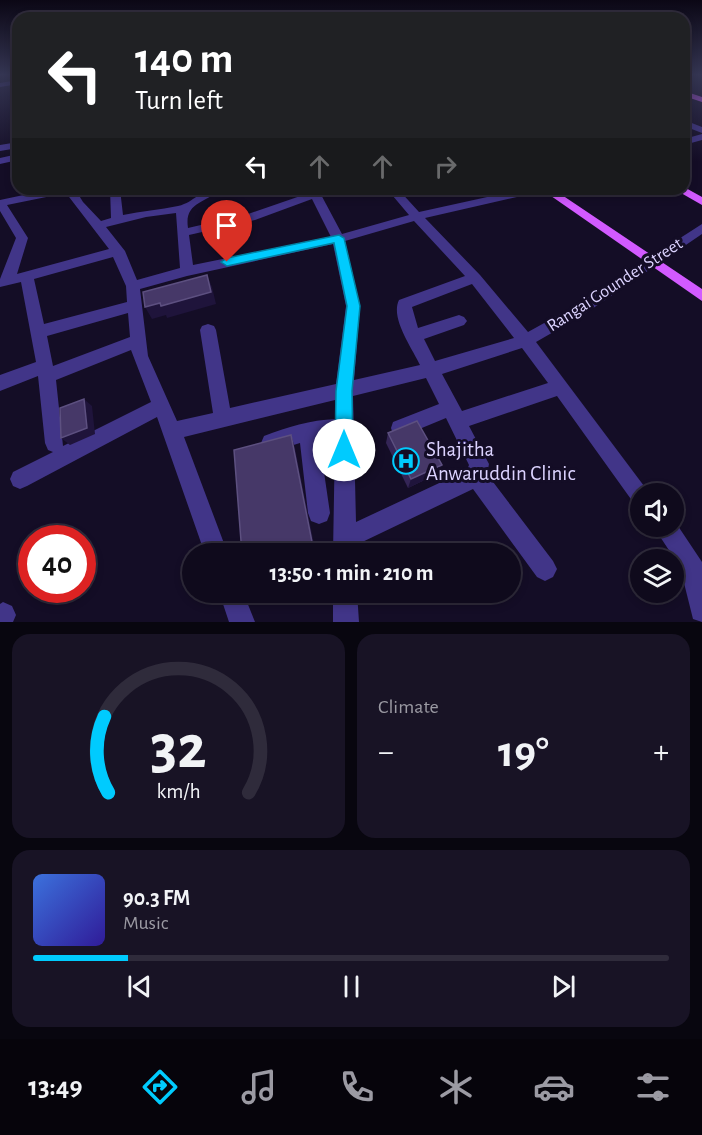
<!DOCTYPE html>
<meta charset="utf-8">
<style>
body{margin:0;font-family:"Alegreya Sans",sans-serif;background:#181325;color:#f1f3f6;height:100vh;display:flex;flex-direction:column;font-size:22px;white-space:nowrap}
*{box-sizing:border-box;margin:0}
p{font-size:20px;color:#9b9aa3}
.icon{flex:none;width:33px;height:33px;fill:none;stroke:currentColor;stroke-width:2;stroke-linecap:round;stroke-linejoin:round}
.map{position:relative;height:622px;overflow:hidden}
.drawer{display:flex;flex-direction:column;gap:12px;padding:12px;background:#08060f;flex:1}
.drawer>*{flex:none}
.banner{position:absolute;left:12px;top:12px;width:678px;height:183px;border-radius:18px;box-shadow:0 3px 9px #0003,0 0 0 2px #2f2b3b;background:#202124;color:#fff;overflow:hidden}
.tools{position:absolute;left:630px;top:483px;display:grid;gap:12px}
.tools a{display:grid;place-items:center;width:54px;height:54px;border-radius:50%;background:#0f0a1c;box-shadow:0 3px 9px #0003,0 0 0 2px #2f2b3b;font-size:30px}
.speed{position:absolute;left:18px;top:525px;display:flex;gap:12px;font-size:30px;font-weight:700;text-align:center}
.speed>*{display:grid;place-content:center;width:78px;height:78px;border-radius:50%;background:#0f0a1c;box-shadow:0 3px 9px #0003,0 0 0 2px #2f2b3b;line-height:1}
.speed .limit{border:9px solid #d22;background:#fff;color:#111}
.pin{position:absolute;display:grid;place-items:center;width:51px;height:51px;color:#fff;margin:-62px -26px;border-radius:50% 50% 50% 0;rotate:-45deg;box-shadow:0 0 6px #0007}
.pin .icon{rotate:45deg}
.me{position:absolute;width:66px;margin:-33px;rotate:0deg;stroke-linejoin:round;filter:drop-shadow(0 0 4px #0008)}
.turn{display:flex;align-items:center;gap:21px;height:126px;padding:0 24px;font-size:27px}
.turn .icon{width:78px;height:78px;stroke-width:2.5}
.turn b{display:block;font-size:42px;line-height:51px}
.lanes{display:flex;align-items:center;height:57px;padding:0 24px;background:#0003;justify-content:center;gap:30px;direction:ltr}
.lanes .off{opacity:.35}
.big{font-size:45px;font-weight:600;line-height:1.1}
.drawer .tile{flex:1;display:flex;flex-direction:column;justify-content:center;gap:9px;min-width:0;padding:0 21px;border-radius:18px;background:#181325}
.drawer .dial{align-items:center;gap:0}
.dial svg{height:156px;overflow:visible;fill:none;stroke:#2f2b3b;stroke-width:7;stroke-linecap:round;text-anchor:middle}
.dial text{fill:#f1f3f6;stroke:none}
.song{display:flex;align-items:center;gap:18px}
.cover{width:72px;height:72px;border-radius:9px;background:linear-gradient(135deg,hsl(220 70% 55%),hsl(250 70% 35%))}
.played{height:6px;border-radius:3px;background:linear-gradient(90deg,#00cbfe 15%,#2f2b3b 15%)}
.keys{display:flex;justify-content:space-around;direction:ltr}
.heat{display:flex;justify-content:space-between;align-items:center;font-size:33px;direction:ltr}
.drawer .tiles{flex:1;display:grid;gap:12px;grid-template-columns:1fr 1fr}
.tile:last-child{grid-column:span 2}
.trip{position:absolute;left:182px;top:543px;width:339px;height:60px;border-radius:30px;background:#0f0a1c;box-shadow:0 3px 9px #0003,0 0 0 2px #2f2b3b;font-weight:600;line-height:60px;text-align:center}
.dock{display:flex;height:96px;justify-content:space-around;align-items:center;background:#06040b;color:#9b9aa3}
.dock .icon{width:42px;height:42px}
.dock .on{color:#00cbfe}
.dock b{font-size:27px;color:#f1f3f6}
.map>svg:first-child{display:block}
</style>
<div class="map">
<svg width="702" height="622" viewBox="0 0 702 622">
<rect width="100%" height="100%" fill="#140d26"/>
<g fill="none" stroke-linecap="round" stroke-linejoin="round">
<path fill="#413588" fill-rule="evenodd" d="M18,80V84L0,87V83Z
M684,120L702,127V133L684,126Z
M702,134V140L684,145V139Z
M18,142V148L0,151V145Z
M18,154V160L0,164V158Z
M52,189H75L83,202L101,221L111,218L110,189H120L123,215C141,211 160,210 178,206C196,202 198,189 220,189C205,204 184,202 188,228L248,214L309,193L308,189H318L342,234L409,215L387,189H398L419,212L524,189H544L539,192L425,218L480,275L528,332L573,307L702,224V234L583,315L536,342L650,494H640V505L633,502L557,396L469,426L489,464L487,474L553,561L557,569L553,577L545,581L537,577L473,489L356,545L357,554H333L335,437L319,438L330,513L327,521L319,524L311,521L308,513L300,443L271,452L264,450L261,443L264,436C287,427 311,420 335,419V400L184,437L228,554H205L157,417L27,486L20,489L13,486L10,479L13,472L53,452L48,450L45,443L38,376L0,391V375L36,362L21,282L0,287V279L16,238L0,211V200ZM66,193L109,249L17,274L28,238L7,205ZM312,199L331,237L193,265L189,235L255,220ZM176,213L180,268L137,280L125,251L106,227L146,217ZM414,221L465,276L399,300C390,318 412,348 420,365L354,380L360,306L345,241ZM333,244L346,306L336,384L230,408L216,330L214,326L208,324L202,326L200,330L213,413L177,421L148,356L140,289L187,276ZM113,257L126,286L127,302L44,324L34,279ZM472,284L514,338L435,361L424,339L464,325L467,321L464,317L459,315L418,328L412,307ZM128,313L130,337L53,366L47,336ZM522,348L548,383L462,411L442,374ZM131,350L151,402L63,446L56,380ZM426,378L439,404L393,422L391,428L393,434L400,437L446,418L469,465L467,470L356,522L353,396Z
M157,189H171L166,192Z
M674,520L702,562V622L693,619L680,567L653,526H674Z
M219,592H243L255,622H229Z
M333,592H357L359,622H333Z
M3,602L12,606L16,615L13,622H0V604Z"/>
<path fill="#d25aff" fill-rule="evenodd" d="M684,91L702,97V102L684,96Z
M684,187L702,197V205L674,189Z
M541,189H553L702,289V301Z"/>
</g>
<path fill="#342556" d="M388,433L442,465L437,474L408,488L386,443Z"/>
<path fill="#1f143b" d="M207,275L212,287L216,304L167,318L166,315L152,319L145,307Z
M84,399L92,406L95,434L70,445L61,438Z
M291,435L295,448L316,554H293Z
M442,465L437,474L408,488L411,479Z"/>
<path fill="#463868" stroke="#5d5080" stroke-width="1.5" d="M207,275L211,292L161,306L160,303L145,307L143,292Z
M84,399L87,428L61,438L60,408Z
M417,421L442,465L411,479L388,433Z
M291,435L313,547L293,554H242L234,450Z"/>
<linearGradient id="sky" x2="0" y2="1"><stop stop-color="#0b0715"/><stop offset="0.46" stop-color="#343552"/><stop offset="1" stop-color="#343552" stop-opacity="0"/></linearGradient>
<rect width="702" height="162" fill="url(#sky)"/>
<path fill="#00cbfe" stroke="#0084a5" stroke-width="1.5" d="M339,235L344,238L360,306L352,391L353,450L351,456L344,459L338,456L335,450L336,391L347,306L334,243L227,266L221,262L227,258Z"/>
<defs>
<g id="hospital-ring" transform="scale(1.35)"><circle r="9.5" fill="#140d26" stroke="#00cbfe" stroke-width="1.5"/><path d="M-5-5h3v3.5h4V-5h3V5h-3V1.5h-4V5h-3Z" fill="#00cbfe"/></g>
</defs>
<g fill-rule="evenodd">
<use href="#hospital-ring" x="406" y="461"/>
</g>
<g text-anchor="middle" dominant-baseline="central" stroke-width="6" stroke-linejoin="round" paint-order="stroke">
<g font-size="18" fill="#dcd3ff" stroke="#140d26">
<text transform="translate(615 285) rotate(-33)">Rangai Gounder Street</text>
</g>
<g font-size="21" fill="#dcd3ff" stroke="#140d26" text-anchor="start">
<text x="426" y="449">Shajitha<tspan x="426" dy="24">Anwaruddin Clinic</tspan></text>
</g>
</g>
</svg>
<div class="tools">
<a><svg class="icon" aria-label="sound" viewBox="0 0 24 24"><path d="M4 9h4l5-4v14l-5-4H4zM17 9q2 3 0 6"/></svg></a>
<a><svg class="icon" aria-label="layers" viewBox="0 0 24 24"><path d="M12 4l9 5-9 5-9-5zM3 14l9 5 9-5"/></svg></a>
</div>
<div class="speed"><div class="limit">40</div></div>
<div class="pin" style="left:227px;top:262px;background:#d93025"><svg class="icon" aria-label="arrive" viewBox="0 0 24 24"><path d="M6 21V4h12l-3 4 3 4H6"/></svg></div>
<svg class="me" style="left:344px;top:450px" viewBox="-20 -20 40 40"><circle r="19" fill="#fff"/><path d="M0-13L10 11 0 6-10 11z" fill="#00cbfe"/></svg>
<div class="trip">13:50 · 1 min · 210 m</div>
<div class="banner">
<div class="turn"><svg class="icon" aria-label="left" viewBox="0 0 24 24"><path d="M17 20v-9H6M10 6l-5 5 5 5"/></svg><div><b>140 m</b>Turn left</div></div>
<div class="lanes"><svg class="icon" aria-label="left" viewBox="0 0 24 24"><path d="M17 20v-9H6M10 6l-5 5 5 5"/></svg><svg class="icon off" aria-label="ahead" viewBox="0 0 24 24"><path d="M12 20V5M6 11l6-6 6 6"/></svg><svg class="icon off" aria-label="ahead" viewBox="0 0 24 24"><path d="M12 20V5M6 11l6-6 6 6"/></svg><svg class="icon off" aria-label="right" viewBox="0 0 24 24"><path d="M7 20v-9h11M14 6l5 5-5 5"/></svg></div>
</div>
</div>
<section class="drawer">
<div class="tiles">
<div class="tile dial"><svg viewBox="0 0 100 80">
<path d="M14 69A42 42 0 1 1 86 69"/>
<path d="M14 69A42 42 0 0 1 12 30" stroke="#00cbfe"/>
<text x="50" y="56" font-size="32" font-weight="700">32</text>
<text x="50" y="72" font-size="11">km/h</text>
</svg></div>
<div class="tile"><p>Climate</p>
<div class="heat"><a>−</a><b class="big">19°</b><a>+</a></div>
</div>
<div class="tile">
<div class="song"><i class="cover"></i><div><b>90.3 FM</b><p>Music</p></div></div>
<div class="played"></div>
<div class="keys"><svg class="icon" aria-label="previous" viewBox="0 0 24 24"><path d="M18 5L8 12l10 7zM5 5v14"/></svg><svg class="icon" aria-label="pause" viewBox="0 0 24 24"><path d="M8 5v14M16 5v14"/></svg><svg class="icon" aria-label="next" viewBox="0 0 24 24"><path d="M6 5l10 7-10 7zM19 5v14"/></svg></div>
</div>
</div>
</section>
<nav class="dock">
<b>13:49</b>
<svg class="icon on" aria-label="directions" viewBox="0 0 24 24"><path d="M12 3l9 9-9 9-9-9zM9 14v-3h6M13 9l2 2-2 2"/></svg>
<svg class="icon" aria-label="music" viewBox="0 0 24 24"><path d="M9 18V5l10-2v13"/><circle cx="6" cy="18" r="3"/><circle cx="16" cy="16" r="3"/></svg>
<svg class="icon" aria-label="phone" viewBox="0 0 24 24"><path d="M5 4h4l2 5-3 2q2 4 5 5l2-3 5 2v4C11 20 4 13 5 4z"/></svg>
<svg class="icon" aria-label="climate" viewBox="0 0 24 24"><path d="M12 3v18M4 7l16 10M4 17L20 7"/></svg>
<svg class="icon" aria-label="car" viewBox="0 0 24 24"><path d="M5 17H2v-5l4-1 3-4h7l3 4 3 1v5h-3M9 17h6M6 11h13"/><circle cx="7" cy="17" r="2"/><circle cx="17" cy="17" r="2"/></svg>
<svg class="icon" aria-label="filters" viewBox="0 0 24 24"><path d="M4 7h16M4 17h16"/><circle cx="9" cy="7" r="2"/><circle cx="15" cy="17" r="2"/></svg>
</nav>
